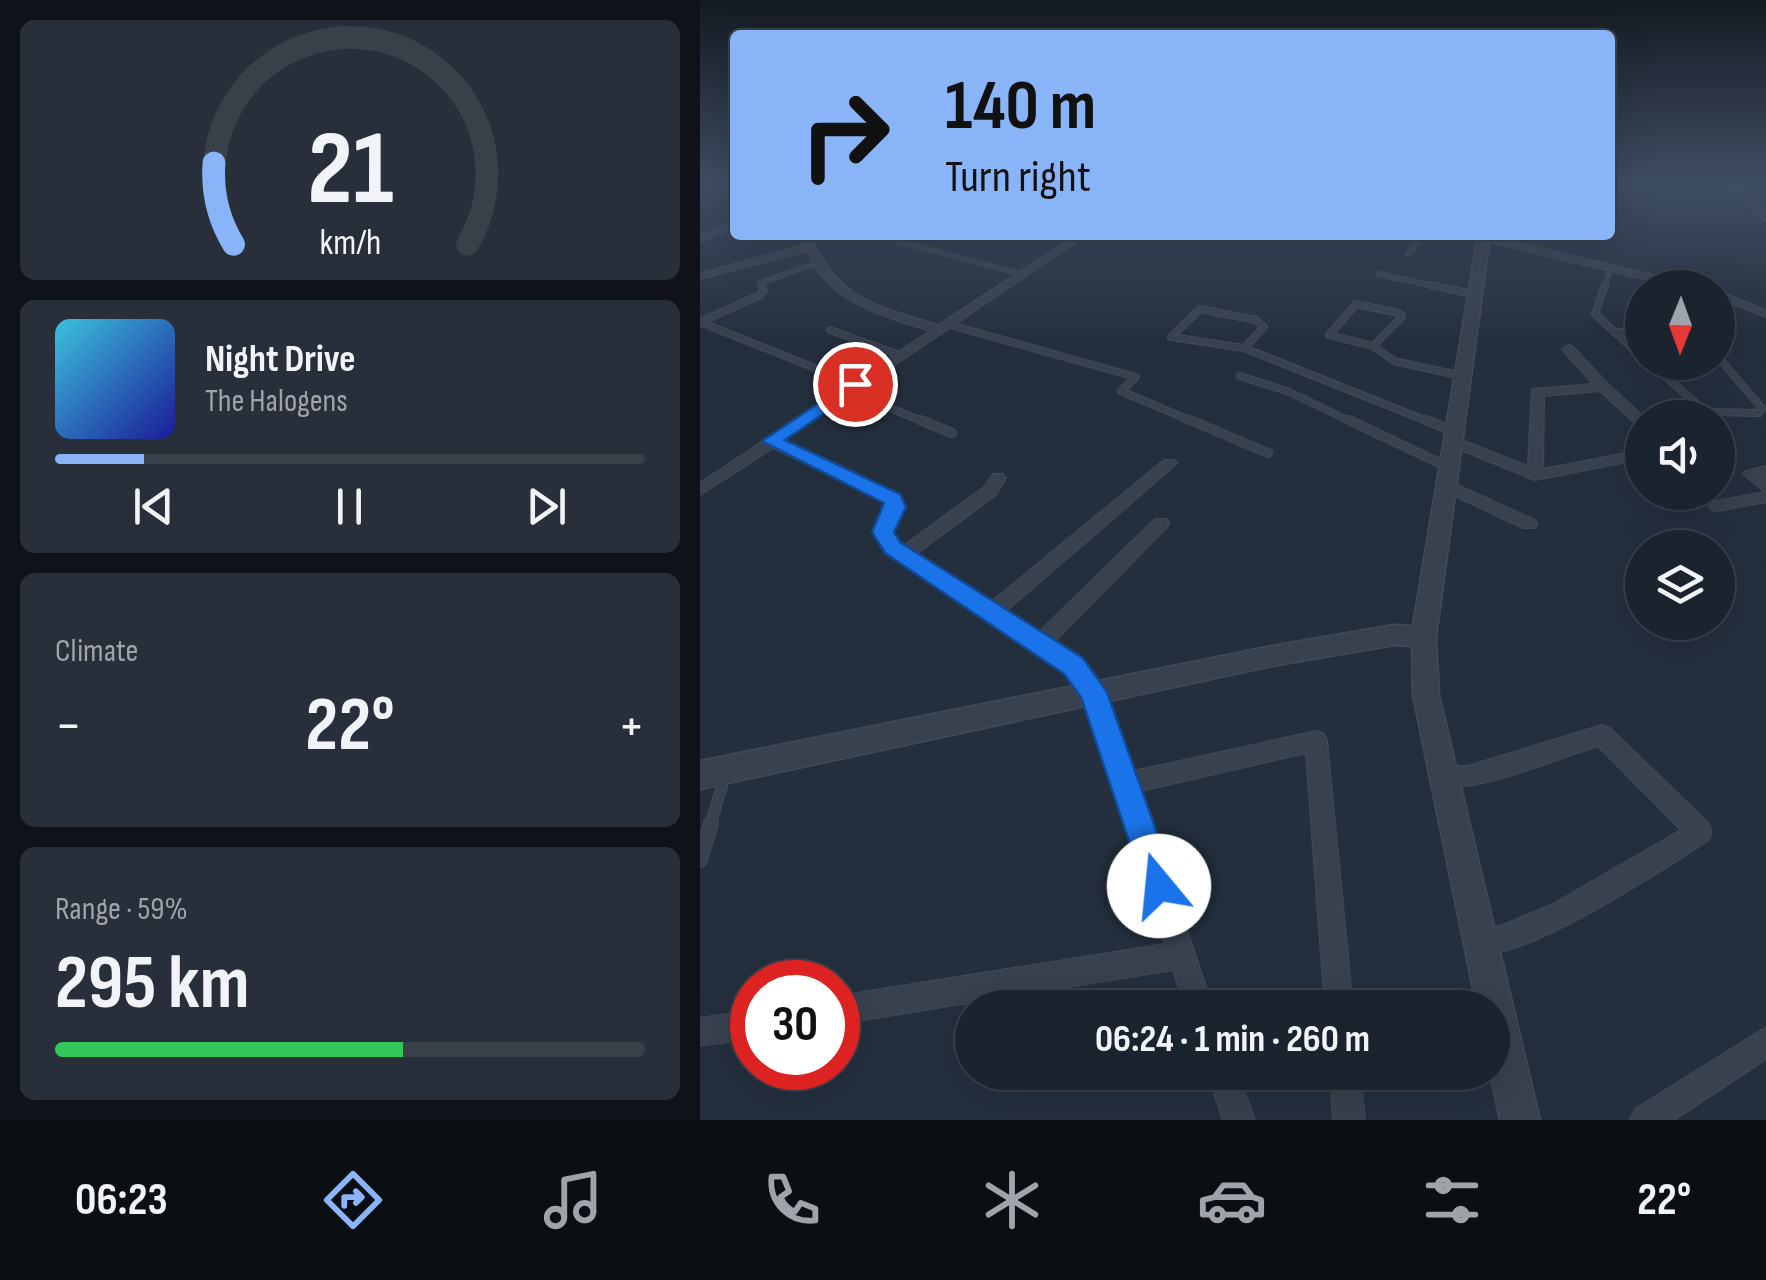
<!DOCTYPE html>
<meta charset="utf-8">
<style>
body{margin:0;font-family:"Sofia Sans Condensed",sans-serif;background:#282f3a;color:#f1f3f6;height:100vh;display:flex;flex-direction:column;font-size:38px;white-space:nowrap}
*{box-sizing:border-box;margin:0}
p{font-size:32px;color:#a0a4aa}
.icon{flex:none;width:55px;height:55px;fill:none;stroke:currentColor;stroke-width:2;stroke-linecap:round;stroke-linejoin:round}
.map{position:relative;flex:1;overflow:hidden}
.panel{display:flex;flex-direction:column;gap:20px;padding:20px;background:#0f1319;width:700px}
.panel>*{flex:none}
.hud{position:absolute;left:30px;top:30px;width:885px;height:210px;border-radius:10px;box-shadow:0 10px 40px #0002,0 0 0 2px #39404a;background:#8ab4f8;color:#111;overflow:hidden}
.needle{width:65px;rotate:181deg}
.buttons{position:absolute;left:925px;top:270px;display:grid;gap:20px}
.buttons a{display:grid;place-items:center;width:110px;height:110px;border-radius:50%;background:#1b232e;box-shadow:0 10px 40px #0002,0 0 0 2px #39404a;font-size:50px}
.speed{position:absolute;left:30px;top:960px;display:flex;gap:20px;font-size:50px;font-weight:700;text-align:center}
.speed>*{display:grid;place-content:center;width:130px;height:130px;border-radius:50%;background:#1b232e;box-shadow:0 10px 40px #0002,0 0 0 2px #39404a;line-height:1}
.speed .limit{border:15px solid #d22;background:#fff;color:#111}
.pin{position:absolute;display:grid;place-items:center;width:85px;height:85px;color:#fff;margin:-42px;border:5px solid #fff;border-radius:50%;box-shadow:0 2px 10px #0007}
.me{position:absolute;width:110px;margin:-55px;rotate:343deg;stroke-linejoin:round;filter:drop-shadow(0 0 8px #0008)}
.turn{display:flex;align-items:center;gap:35px;height:210px;padding:0 50px;font-size:45px}
.turn .icon{width:130px;height:130px;stroke-width:2.5}
.turn b{display:block;font-size:70px;line-height:85px}
.big{font-size:75px;font-weight:700;line-height:1.1}
.panel .tile{flex:1;display:flex;flex-direction:column;justify-content:center;gap:15px;min-width:0;padding:0 35px;border-radius:15px;background:#282f3a}
.panel .dial{align-items:center;gap:0}
.dial svg{height:260px;overflow:visible;fill:none;stroke:#39404a;stroke-width:7;stroke-linecap:round;text-anchor:middle}
.dial text{fill:#f1f3f6;stroke:none}
.song{display:flex;align-items:center;gap:30px}
.cover{width:120px;height:120px;border-radius:15px;background:linear-gradient(135deg,hsl(190 70% 55%),hsl(240 70% 35%))}
.played{height:10px;border-radius:5px;background:linear-gradient(90deg,#8ab4f8 15%,#39404a 15%)}
.keys{display:flex;justify-content:space-around;direction:ltr}
.heat{display:flex;justify-content:space-between;align-items:center;font-size:55px;direction:ltr}
.charge{height:15px;border-radius:8px;background:linear-gradient(90deg,#34c759 59%,#39404a 0)}
.trip{position:absolute;left:255px;top:990px;width:555px;height:100px;border-radius:50px;background:#1b232e;box-shadow:0 10px 40px #0002,0 0 0 2px #39404a;font-weight:700;line-height:100px;text-align:center}
.tab-bar{display:flex;height:160px;justify-content:space-around;align-items:center;background:#0b0e12;color:#a0a4aa}
.tab-bar .icon{width:70px;height:70px}
.tab-bar .active{color:#8ab4f8}
.tab-bar b{font-size:45px;color:#f1f3f6}
main{display:flex;flex:1;min-height:0}
.map>svg:first-child{display:block}
</style>
<main>
<section class="panel">
<div class="tile dial"><svg viewBox="0 0 100 80">
<path d="M14 69A42 42 0 1 1 86 69"/>
<path d="M14 69A42 42 0 0 1 8 44" stroke="#8ab4f8"/>
<text x="50" y="56" font-size="32" font-weight="700">21</text>
<text x="50" y="72" font-size="11">km/h</text>
</svg></div>
<div class="tile">
<div class="song"><i class="cover"></i><div><b>Night Drive</b><p>The Halogens</p></div></div>
<div class="played"></div>
<div class="keys"><svg class="icon" aria-label="previous" viewBox="0 0 24 24"><path d="M18 5L8 12l10 7zM5 5v14"/></svg><svg class="icon" aria-label="pause" viewBox="0 0 24 24"><path d="M8 5v14M16 5v14"/></svg><svg class="icon" aria-label="next" viewBox="0 0 24 24"><path d="M6 5l10 7-10 7zM19 5v14"/></svg></div>
</div>
<div class="tile"><p>Climate</p>
<div class="heat"><a>−</a><b class="big">22°</b><a>+</a></div>
</div>
<div class="tile"><p>Range · 59%</p><b class="big">295 km</b><div class="charge"></div></div>
</section>
<div class="map">
<svg width="1066" height="1120" viewBox="0 0 1066 1120">
<rect width="100%" height="100%" fill="#242f3e"/>
<g fill="none" stroke-linecap="round" stroke-linejoin="round">
<g stroke="#414a57" stroke-width="6">
<path id="service-far4" d="M195,235L193,240L325,275
M524,235L542,238
M708,254L724,235
M678,274L743,288
M62,288L60,283L117,263
M904,288L910,270"/>
</g>
<g stroke="#414a57" stroke-width="8">
<path id="service-far3" d="M61,285L64,291L60,295L0,322L155,384
M731,285L777,295
M905,285L895,314L942,357
M656,304L699,313L702,317L673,346L629,335Z
M500,309L556,320L564,327L544,348L471,337Z
M250,325L436,377L421,391L496,423
M130,330L200,355
M914,332H942
M673,346L694,361L762,376
M544,348L732,423
M949,362L1006,412L1059,413L1062,408L1018,357
M540,376L587,391L654,423
M145,390L227,423"/>
</g>
<g stroke="#414a57" stroke-width="10">
<path id="service-far2" d="M220,420L252,433
M490,420L568,453
M649,420L748,467
M726,420L753,431"/>
</g>
<g stroke="#414a57" stroke-width="12">
<path id="service-far1" d="M10,826L25,776"/>
</g>
<g stroke="#414a57" stroke-width="16">
<path id="service" d="M0,860L11,823"/>
</g>
<g stroke="#414a57" stroke-width="2">
<path id="minor" d="M910,183H919L910,186Z
M35,221V227L0,242V235Z
M100,235H110C138,300 175,305 238,325L368,240L324,238L319,235H386L83,441L199,495L204,507L191,532L203,546L284,487L293,474H303L306,478L296,495L216,554L291,602L464,460H474L477,463L474,466L305,612L338,633L455,519H467L469,523L467,527L353,643L380,660L400,687L434,771L616,731L624,734L627,741L653,1008H625L606,753L441,791L513,1008H485L473,970L138,1024V996L465,944L416,783L384,697L366,672L186,551L175,532L188,507L186,502L73,448L0,495V483L230,331C182,315 128,303 107,251L0,279V273L104,245Z
M785,235L996,285L1001,288H980L782,240V236Z
M1018,291L1066,310V317L1018,298Z
M868,345L872,346L908,384L945,418H942V426L937,425L900,391L844,396L843,469L942,450V459L835,480L746,444V438H756L828,466L832,389L893,384L862,349Z
M1066,466V476H1063L1066,479V502L1017,511L1011,510L1009,506L1011,502L1065,492L1043,474L1046,471Z
M746,480L835,520L837,524L835,528H823L740,489L738,485L740,481Z
M902,725L910,728L1009,824L1012,832L1009,840C968,866 813,970 772,952L768,943L772,934L803,925L851,905L981,830L898,746C862,757 768,797 736,785L733,777L736,769L744,766H768Z
M52,1010V1038L0,1046V1018Z
M1066,1027V1059L974,1120H930L935,1109Z
M507,1072H537L555,1120H523Z
M630,1072H660L665,1120H633Z"/>
</g>
<g stroke="#414a57" stroke-width="3">
<path id="tertiary" d="M1021,183H1032L1066,211V221Z
M778,235H790L736,637L739,695L840,1120H800L790,1072L792,1008H777L713,695L712,646L694,645L572,666L0,789V761L572,646L694,625L713,626Z"/>
</g>
<path stroke="#3f5557" stroke-width="2.5" stroke-dasharray="4 4" stroke-linecap="butt" d="M1051,184L1066,187"/>
<use href="#service-far4" stroke="#38414e" stroke-width="5"/>
<use href="#service-far3" stroke="#38414e" stroke-width="6"/>
<use href="#service-far2" stroke="#38414e" stroke-width="8"/>
<use href="#service-far1" stroke="#38414e" stroke-width="10"/>
<use href="#service" stroke="#38414e" stroke-width="14"/>
<use href="#minor" fill="#38414e" fill-rule="evenodd"/>
<use href="#tertiary" fill="#38414e" fill-rule="evenodd"/>
</g>
<linearGradient id="sky" x2="0" y2="1"><stop stop-color="#141a22"/><stop offset="0.54" stop-color="#3f4d63"/><stop offset="1" stop-color="#3f4d63" stop-opacity="0"/></linearGradient>
<rect width="1066" height="339" fill="url(#sky)"/>
<path fill="#1a73e8" stroke="#114b97" stroke-width="2.5" d="M155,379L161,380V388L85,440L200,494L206,507L194,532L200,542L383,658L407,692L476,886L471,898L459,902L448,898L381,697L364,674L185,553L172,532L184,503L62,441Z"/>
</svg>
<div class="buttons">
<a><svg class="needle" viewBox="-14 -14 28 28"><path d="M0-13l5 13h-10z" fill="#e53935"/><path d="M0 13l5-13h-10z" fill="#a0a4aa"/></svg></a>
<a><svg class="icon" aria-label="sound" viewBox="0 0 24 24"><path d="M4 9h4l5-4v14l-5-4H4zM17 9q2 3 0 6"/></svg></a>
<a><svg class="icon" aria-label="layers" viewBox="0 0 24 24"><path d="M12 4l9 5-9 5-9-5zM3 14l9 5 9-5"/></svg></a>
</div>
<div class="speed"><div class="limit">30</div></div>
<div class="pin" style="left:155px;top:384px;background:#d93025"><svg class="icon" aria-label="arrive" viewBox="0 0 24 24"><path d="M6 21V4h12l-3 4 3 4H6"/></svg></div>
<svg class="me" style="left:459px;top:886px" viewBox="-20 -20 40 40"><circle r="19" fill="#fff"/><path d="M0-13L10 11 0 6-10 11z" fill="#1a73e8"/></svg>
<div class="trip">06:24 · 1 min · 260 m</div>
<div class="hud">
<div class="turn"><svg class="icon" aria-label="right" viewBox="0 0 24 24"><path d="M7 20v-9h11M14 6l5 5-5 5"/></svg><div><b>140 m</b>Turn right</div></div>
</div>
</div>
</main>
<nav class="tab-bar">
<b>06:23</b>
<svg class="icon active" aria-label="directions" viewBox="0 0 24 24"><path d="M12 3l9 9-9 9-9-9zM9 14v-3h6M13 9l2 2-2 2"/></svg>
<svg class="icon" aria-label="music" viewBox="0 0 24 24"><path d="M9 18V5l10-2v13"/><circle cx="6" cy="18" r="3"/><circle cx="16" cy="16" r="3"/></svg>
<svg class="icon" aria-label="phone" viewBox="0 0 24 24"><path d="M5 4h4l2 5-3 2q2 4 5 5l2-3 5 2v4C11 20 4 13 5 4z"/></svg>
<svg class="icon" aria-label="climate" viewBox="0 0 24 24"><path d="M12 3v18M4 7l16 10M4 17L20 7"/></svg>
<svg class="icon" aria-label="car" viewBox="0 0 24 24"><path d="M5 17H2v-5l4-1 3-4h7l3 4 3 1v5h-3M9 17h6M6 11h13"/><circle cx="7" cy="17" r="2"/><circle cx="17" cy="17" r="2"/></svg>
<svg class="icon" aria-label="filters" viewBox="0 0 24 24"><path d="M4 7h16M4 17h16"/><circle cx="9" cy="7" r="2"/><circle cx="15" cy="17" r="2"/></svg>
<b>22°</b>
</nav>
